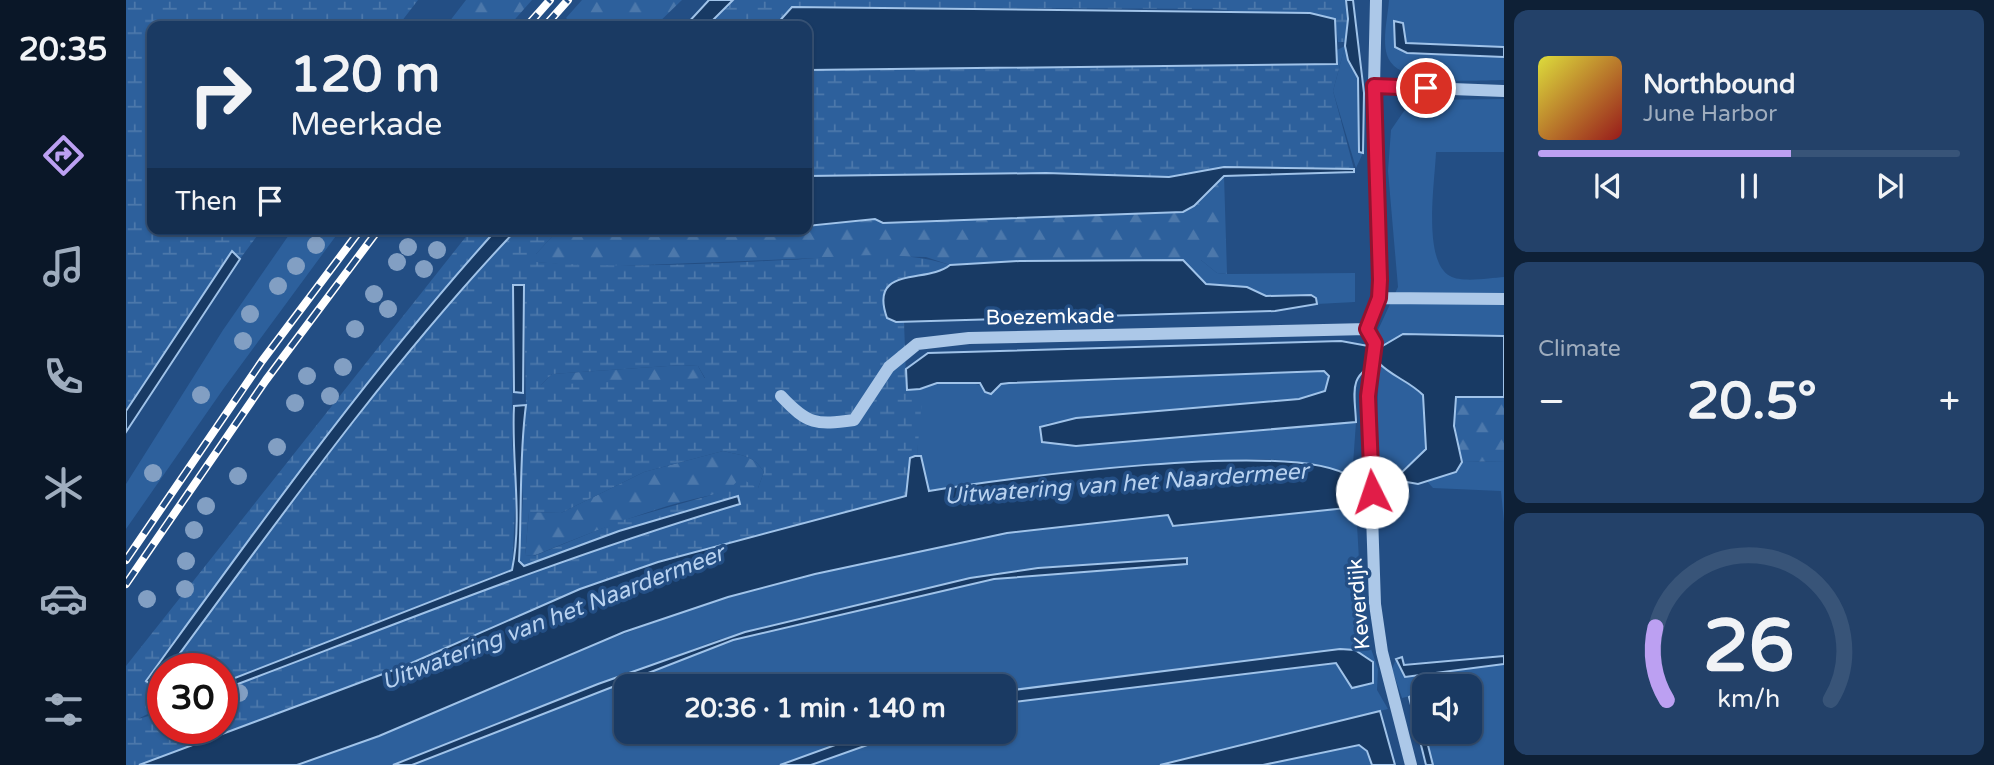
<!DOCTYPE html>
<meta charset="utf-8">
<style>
body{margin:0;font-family:"Varela Round",sans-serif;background:#234169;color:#f1f3f6;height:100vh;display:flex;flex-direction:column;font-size:26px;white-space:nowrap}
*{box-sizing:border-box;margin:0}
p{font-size:23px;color:#9fadbe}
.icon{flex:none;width:38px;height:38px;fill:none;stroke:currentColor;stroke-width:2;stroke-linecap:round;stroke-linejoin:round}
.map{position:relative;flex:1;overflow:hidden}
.drawer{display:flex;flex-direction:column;gap:10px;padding:10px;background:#0e2036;width:490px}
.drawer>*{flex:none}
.hud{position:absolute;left:21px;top:21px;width:665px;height:214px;border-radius:14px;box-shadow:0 2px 5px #0004,0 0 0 2px #385478;background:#1a3a63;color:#f1f3f6;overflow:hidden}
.buttons{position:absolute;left:1286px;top:674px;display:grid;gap:14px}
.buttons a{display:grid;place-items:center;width:70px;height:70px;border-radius:14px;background:#1a3a63;box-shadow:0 2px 5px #0004,0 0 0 2px #385478;font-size:35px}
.speed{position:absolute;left:21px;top:653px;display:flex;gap:14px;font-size:35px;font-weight:700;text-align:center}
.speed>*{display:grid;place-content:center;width:91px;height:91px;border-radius:50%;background:#1a3a63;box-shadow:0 2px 5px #0004,0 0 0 2px #385478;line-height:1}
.speed .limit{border:10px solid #d22;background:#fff;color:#111}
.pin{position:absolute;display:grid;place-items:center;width:60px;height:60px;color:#fff;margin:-30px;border:4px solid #fff;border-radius:50%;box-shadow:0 2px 7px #0007}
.me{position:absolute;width:77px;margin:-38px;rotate:356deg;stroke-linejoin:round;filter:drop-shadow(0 0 5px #0008)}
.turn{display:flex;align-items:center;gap:24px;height:147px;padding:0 28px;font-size:32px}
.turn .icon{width:91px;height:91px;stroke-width:2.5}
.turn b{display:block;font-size:49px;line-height:60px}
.then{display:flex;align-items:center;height:66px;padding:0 28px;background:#0003;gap:14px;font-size:26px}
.big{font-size:52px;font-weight:700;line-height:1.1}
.drawer .tile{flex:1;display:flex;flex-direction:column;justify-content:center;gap:10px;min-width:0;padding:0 24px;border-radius:14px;background:#234169}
.drawer .dial{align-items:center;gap:0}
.dial svg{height:182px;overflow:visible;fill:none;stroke:#385478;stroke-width:7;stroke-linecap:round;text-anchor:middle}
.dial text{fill:#f1f3f6;stroke:none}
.song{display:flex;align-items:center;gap:21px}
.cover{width:84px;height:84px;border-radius:10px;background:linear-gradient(135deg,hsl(60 70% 55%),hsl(0 70% 35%))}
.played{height:7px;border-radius:4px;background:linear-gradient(90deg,#bca0f2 60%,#385478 60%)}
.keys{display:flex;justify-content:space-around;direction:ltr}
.heat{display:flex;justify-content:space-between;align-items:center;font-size:38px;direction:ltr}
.trip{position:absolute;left:488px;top:674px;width:402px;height:70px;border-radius:14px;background:#1a3a63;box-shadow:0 2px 5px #0004,0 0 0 2px #385478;font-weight:700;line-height:70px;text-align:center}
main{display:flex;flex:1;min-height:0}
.menu{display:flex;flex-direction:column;width:126px;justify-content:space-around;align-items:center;background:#0a1728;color:#9fadbe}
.menu .icon{width:49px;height:49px}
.menu .on{color:#bca0f2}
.menu b{font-size:32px;color:#f1f3f6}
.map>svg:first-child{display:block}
</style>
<main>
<nav class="menu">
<b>20:35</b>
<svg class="icon on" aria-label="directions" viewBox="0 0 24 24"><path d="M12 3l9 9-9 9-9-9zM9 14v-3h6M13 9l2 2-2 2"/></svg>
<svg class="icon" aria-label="music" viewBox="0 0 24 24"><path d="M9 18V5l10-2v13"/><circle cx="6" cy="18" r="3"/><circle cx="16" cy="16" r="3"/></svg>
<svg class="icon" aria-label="phone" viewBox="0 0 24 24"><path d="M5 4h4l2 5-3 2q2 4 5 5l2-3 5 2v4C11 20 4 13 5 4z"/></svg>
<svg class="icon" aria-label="climate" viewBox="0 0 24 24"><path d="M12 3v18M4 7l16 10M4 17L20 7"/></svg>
<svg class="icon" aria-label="car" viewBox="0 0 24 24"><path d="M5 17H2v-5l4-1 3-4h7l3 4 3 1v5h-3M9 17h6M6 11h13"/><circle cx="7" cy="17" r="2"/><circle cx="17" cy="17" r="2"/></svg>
<svg class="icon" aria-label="filters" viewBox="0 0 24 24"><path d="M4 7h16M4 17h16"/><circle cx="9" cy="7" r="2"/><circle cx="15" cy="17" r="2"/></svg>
</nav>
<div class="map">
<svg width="1378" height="765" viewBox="0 0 1378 765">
<defs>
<pattern id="forest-firs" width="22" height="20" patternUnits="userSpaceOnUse" patternTransform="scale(1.75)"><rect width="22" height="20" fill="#2d609c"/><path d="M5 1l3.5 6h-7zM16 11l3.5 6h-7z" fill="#4c78ab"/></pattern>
<pattern id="wetland-marsh" width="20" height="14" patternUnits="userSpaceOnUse" patternTransform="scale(1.75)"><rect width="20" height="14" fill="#2d609c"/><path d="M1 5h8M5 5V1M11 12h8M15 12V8" fill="none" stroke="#4c78ab"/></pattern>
</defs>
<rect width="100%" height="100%" fill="#234e84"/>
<path fill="#2d609c" d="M1263,0H1378V47L1280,43L1277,23L1268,22L1281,53L1378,57V80C1350,80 1271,88 1261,55C1256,39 1262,16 1263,0Z
M1219,46L1222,60L1232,78L1233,152L1237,153L1230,168L1207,91Z
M1378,99V152H1310C1309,181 1296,261 1324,276C1336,283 1364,278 1378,277V336L1259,345L1253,348L1252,330L1272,287L1262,171L1265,130L1278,111L1300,100Z
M167,229H215L98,388L0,529V484L97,330Z
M1057,260H1075L1091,273L1100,274L1229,273V302L1191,304L1190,298L1185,295L1140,296L1121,287L1080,284Z
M1253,363C1265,376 1283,381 1297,394L1300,449C1291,459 1278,466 1271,477L1275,481L1249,486Z
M1198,371L1203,376L1199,391L1173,399L921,423L937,444L949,446L1230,422L1226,479C1170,448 1093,462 1031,466C952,472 880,478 802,491L795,457L791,456L794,389C813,376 851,380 869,392L875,384L883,383Z
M1378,461V522L1375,491L1307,488L1300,480L1330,472L1336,462Z
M1230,507L1235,595L1244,646L1252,669L1251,690L1262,709L1034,765H685L778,732H878L879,703L1210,663L1226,688L1247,662L1122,660L879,691L878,686H500V732H745L654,765H286L607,640L868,579L1061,564V559L912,568L844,578L591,640L267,765H171C316,714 453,644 600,598C690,570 787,550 879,534C933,524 989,521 1043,515L1047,526Z
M1270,659L1280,676L1378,664V765H1307L1299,732H1344V686H1298V731L1289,695L1276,698L1266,669Z
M1234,745L1241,751L1246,765H1137Z"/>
<path fill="url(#forest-firs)" d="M340,0H406L383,26H320Z
M456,0H556L529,26H449L440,18Z
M1098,176L1101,274L1091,273L1075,260H1057L894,261L824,265L800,257L740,256L468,267L410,262V254L433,229H681V226L749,219L758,223L1057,212L1068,206Z
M556,365L572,366L579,379L414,386L426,374Z
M1330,397H1378V461L1336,462L1328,426Z
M597,451C615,456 627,454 638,472L632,488C554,495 479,527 407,556L399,555L403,512L435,513L518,472Z"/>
<path fill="url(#wetland-marsh)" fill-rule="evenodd" d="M0,0H292L272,26H26V229H136L114,259L105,252L0,411Z
M607,0H1220L1222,42H1212L1209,19L1086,9L666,7L649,26H581Z
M1219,46L1207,91L1228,169L1098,167L1043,177L920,173L681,176V70L1210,64L1211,50Z
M346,229H371L334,271L20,681L29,687L37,677V706L12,719L37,712V728H96V690C268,625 438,556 614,504L493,531L398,566L393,561L397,498L393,454L400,405L398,285L387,291L386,442L390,491L386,569L96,683V668H43C153,518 262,365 391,229H433L410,254V262C494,269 577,264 660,260C714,257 772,248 824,265C803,282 768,267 759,298L770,322H778L780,378L797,387L791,456L784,458L780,496L532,562L454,589L281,665L13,765H0V666ZM556,365L572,366L579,378L415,385L426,374ZM597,451C615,456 627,454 638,472L632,488L614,478L603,490L494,521L408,556L399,555L403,512L435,513L518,472Z"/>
<path fill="#183a64" stroke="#a0c3e9" stroke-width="2" d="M583,0H607L581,26H559Z
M1220,0H1227L1238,93L1237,153L1233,152L1232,78L1222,60L1219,46L1222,19Z
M666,7L1184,13L1209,19L1211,64L681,70V26H649Z
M1268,21L1277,23L1280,43L1378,47V57L1281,53L1269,47Z
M1098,167L1228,169V172L1098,176L1068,206L1057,212L757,223L749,219L681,226V176L920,173L1043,177Z
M371,229H391C262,365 154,518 43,668H37V677L29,687L20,681C132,527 243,371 371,229Z
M106,251L114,259L0,432V411Z
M1057,260L1080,284L1121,287L1140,296L1185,295L1190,298L1191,304L1149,311L770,322L761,318C742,265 801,284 824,265L894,261Z
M387,285H398L397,393L388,392Z
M1277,334L1378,336V397H1330L1328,426L1336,462L1330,472L1292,484L1275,481L1271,477L1300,449L1297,395C1283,381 1265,376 1253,363C1221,374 1229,394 1230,422L950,446L916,442L914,427L950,418L1173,399L1199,391L1203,376L1198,371L883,383L875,384L865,394L859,392L854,383H811L794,389L781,390L780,369L802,353L1215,341L1253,348Z
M400,405C393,457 396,508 393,561L398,566L493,531L612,496L614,504C438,556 268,625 96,690V683L386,570C397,517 385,460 388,406Z
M789,456H795L803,491C875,479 1171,438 1224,477C1233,484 1230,497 1230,507L1047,526L1042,515L881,533L689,574L602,597L498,632L253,736L171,765H13L281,665L454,589L532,562L780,496L784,458Z
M1061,558V564L868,579L607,640L286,765H267L472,684L619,632L844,578L912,568Z
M1214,649L1229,650L1247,662V683L1226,688L1210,663L879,703V691Z
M1378,656V664L1279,677L1270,659L1276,657L1278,665Z
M1289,694L1307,765H1300L1283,697Z
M1254,711L1269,765H1246L1241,751L1233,745L1137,765H1034Z
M745,732H778L685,765H654Z"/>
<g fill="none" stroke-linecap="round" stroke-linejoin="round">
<path stroke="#acc8e8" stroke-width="12" d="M1250,0L1248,86L1254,280L1253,298L1241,329L1249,343L1242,396L1249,604L1256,652L1285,765
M1248,86L1378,91
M1253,298L1378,299
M655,396C682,425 690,425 728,420L763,367L791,344L843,338L1241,329"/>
<g stroke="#fff" stroke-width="8">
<path id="rail" d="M401,26L424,0
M419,26L442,0
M0,560L136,361L235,229
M0,584L140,380L253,229"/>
</g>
<use href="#rail" stroke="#234e84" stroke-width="5" stroke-dasharray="16" stroke-linecap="butt"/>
</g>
<g fill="#829fc3">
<circle cx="190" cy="245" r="9"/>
<circle cx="282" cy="247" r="9"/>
<circle cx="311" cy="250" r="9"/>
<circle cx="271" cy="262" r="9"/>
<circle cx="170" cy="266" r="9"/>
<circle cx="298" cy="269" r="9"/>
<circle cx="152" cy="286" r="9"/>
<circle cx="248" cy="294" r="9"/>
<circle cx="262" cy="309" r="9"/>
<circle cx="124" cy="314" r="9"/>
<circle cx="229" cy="329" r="9"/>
<circle cx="117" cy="341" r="9"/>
<circle cx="217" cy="367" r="9"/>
<circle cx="181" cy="376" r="9"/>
<circle cx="75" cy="395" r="9"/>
<circle cx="204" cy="396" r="9"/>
<circle cx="169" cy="403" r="9"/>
<circle cx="151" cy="447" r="9"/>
<circle cx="27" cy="473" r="9"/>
<circle cx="112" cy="476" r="9"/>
<circle cx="80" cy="506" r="9"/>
<circle cx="68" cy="530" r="9"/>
<circle cx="60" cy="561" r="9"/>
<circle cx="59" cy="589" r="9"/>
<circle cx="21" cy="599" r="9"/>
<circle cx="113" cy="693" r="9"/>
</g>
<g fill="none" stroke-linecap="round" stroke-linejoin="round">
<g stroke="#92132f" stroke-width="18">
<path id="route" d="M1246,492L1242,396L1249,343L1241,329L1253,298L1254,280L1248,86L1300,88"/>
</g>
<use href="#route" stroke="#e11d48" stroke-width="12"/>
</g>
<g text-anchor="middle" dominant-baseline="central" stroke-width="7" stroke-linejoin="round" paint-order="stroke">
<g font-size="21" fill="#fff" stroke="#234e84">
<text transform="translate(924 317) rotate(-1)">Boezemkade</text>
<text transform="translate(1233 604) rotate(-95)">Keverdijk</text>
</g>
<g font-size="23" font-style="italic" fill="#b8d2f0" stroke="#234e84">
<text transform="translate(1000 484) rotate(-4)">Uitwatering van het Naardermeer</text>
<text transform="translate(427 618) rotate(-21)">Uitwatering van het Naardermeer</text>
</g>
</g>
</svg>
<div class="buttons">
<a><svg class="icon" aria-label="sound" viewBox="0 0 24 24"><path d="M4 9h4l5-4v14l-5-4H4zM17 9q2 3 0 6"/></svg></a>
</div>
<div class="speed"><div class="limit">30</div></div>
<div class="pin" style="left:1300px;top:88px;background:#d93025"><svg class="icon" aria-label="arrive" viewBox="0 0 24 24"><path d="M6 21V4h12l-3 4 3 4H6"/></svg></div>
<svg class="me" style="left:1246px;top:492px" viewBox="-20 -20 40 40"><circle r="19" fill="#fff"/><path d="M0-13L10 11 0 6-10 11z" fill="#e11d48"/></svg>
<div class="trip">20:36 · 1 min · 140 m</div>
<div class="hud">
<div class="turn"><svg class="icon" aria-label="right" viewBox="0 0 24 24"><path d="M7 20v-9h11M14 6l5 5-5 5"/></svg><div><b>120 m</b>Meerkade</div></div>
<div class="then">Then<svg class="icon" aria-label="arrive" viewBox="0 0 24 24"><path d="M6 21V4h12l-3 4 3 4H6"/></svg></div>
</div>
</div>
<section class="drawer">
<div class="tile">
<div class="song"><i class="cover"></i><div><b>Northbound</b><p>June Harbor</p></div></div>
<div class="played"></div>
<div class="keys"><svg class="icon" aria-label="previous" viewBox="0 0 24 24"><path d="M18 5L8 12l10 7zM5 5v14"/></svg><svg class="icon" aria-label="pause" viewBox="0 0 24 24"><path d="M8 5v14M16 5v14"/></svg><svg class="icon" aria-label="next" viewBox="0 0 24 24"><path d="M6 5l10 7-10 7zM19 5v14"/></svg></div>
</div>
<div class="tile"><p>Climate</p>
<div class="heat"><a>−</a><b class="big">20.5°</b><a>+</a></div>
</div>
<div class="tile dial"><svg viewBox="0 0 100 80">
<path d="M14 69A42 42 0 1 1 86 69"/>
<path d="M14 69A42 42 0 0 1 9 37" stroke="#bca0f2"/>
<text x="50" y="56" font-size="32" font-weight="700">26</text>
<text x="50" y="72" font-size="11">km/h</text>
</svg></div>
</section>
</main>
